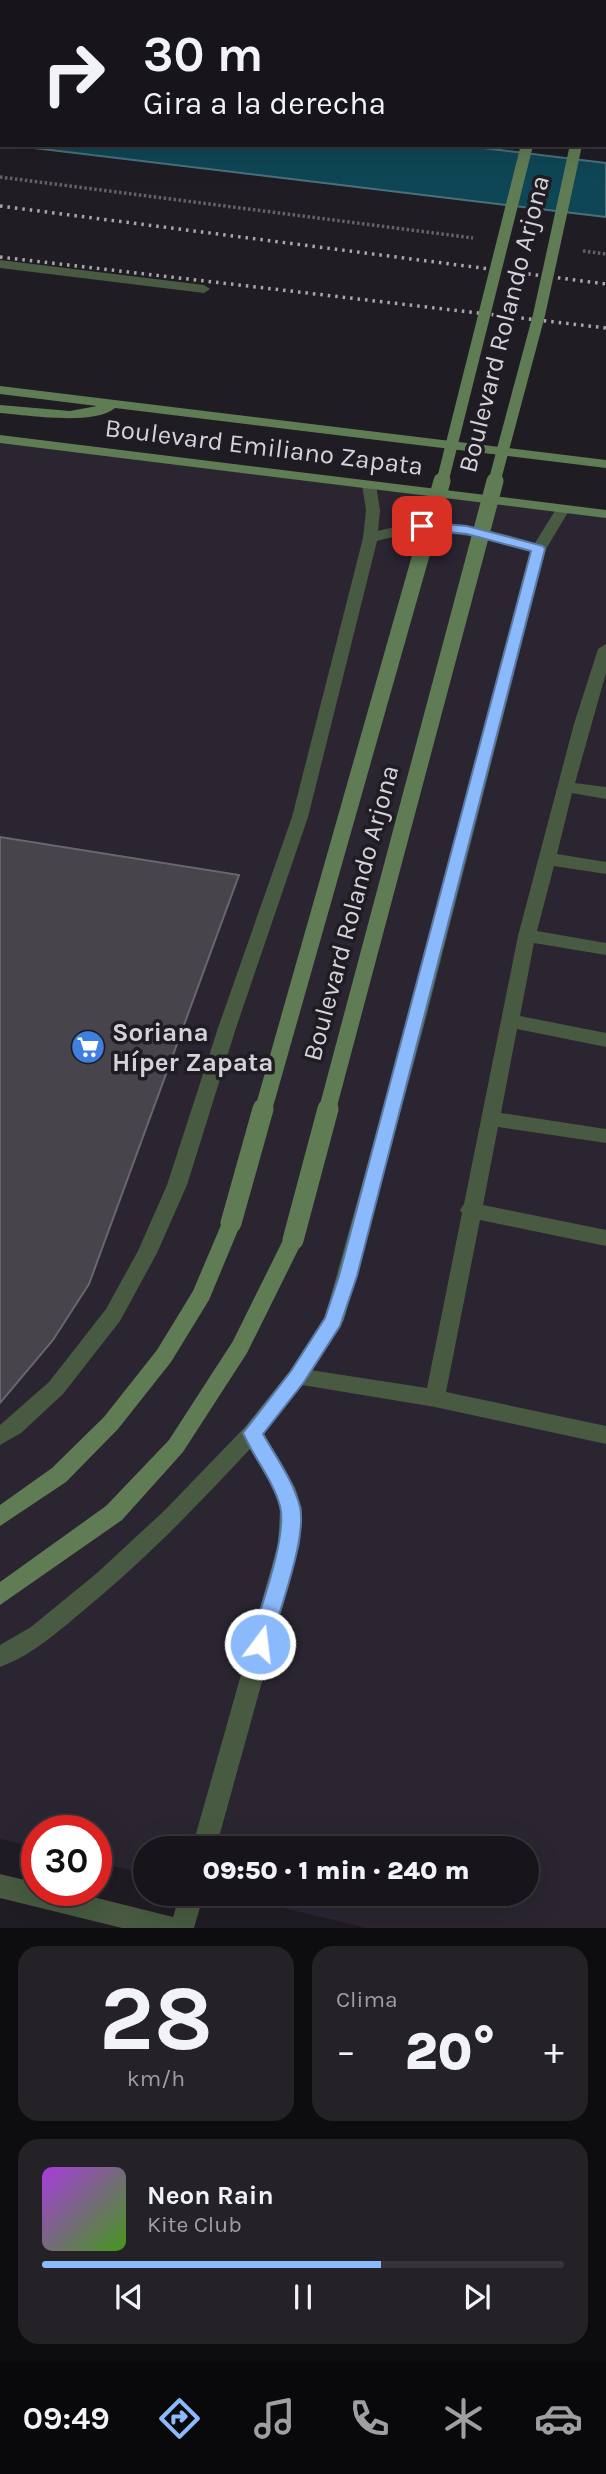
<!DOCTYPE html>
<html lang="es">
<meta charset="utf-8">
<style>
body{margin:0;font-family:Karla,sans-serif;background:#242227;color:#f1f3f6;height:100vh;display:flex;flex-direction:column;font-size:26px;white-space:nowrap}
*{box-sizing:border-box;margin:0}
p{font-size:23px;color:#9e9fa2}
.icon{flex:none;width:38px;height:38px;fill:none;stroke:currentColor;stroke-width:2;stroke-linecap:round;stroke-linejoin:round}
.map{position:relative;height:1928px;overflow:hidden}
.panel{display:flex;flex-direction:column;gap:18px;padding:18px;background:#0d0c0e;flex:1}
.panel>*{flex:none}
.top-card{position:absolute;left:0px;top:0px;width:607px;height:147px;box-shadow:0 7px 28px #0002,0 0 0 2px #363439;background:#17151a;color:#f1f3f6;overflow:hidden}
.speed{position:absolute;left:21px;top:1815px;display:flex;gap:14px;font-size:35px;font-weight:700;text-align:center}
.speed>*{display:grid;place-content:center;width:91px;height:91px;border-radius:50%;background:#17151a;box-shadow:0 7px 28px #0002,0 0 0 2px #363439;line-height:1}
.speed .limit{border:10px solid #d22;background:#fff;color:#111}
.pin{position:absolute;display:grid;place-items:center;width:60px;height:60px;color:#fff;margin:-30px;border-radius:14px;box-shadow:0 4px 10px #0006}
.me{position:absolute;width:77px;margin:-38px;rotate:15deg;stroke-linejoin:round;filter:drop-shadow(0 0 5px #0008)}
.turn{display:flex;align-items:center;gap:24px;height:147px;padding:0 28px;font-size:32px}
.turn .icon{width:91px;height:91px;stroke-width:2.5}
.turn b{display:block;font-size:49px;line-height:60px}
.big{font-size:52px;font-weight:800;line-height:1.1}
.panel .card{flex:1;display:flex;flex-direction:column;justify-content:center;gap:10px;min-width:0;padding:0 24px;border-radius:21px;background:#242227}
.panel .dial{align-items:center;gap:0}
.dial b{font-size:91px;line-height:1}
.song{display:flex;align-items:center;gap:21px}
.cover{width:84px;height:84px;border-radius:10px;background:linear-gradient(135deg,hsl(280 70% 55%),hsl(100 70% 35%))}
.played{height:7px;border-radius:4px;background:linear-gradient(90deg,#8bbafc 65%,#363439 65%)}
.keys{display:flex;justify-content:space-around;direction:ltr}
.heat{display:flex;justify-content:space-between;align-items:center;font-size:38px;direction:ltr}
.panel .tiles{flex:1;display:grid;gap:18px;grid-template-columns:1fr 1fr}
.card:last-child{grid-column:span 2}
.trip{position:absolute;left:133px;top:1836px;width:406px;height:70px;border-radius:35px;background:#17151a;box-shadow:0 7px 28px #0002,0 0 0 2px #363439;font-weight:800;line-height:70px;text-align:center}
.tab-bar{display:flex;height:112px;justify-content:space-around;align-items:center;background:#09080a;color:#9e9fa2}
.tab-bar .icon{width:49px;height:49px}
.tab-bar .current{color:#8bbafc}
.tab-bar b{font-size:32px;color:#f1f3f6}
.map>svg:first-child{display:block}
</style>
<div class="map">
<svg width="606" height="1928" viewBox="0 0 606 1928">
<rect width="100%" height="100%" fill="#1f1c23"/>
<path fill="#2a2531" d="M0,441L606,514V1928H367L225,1894H527V1848H145V1874L96,1862V1830H37V1848L0,1839Z"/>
<path fill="#0f4655" stroke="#4a707c" stroke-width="2" d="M9,145H459L606,163V217Z"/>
<path fill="#47444c" stroke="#6a666f" stroke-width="2" d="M0,837L239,875L89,1284L53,1340L0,1403Z"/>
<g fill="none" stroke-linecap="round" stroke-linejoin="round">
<path stroke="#646268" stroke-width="3.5" stroke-dasharray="2.5 2.5" stroke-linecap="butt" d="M0,177L473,238
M583,251L606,254"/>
<path fill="#485a41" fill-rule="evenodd" d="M606,644V673L575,783L606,787V799L572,793L557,854L606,862V874L554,866L537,931L606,943V955L534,943L520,1016L606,1033V1047L517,1029L501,1113L606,1129V1143L498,1127L483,1205L606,1230V1246L480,1220L446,1392L606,1426V1444L435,1407L290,1383L287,1377L290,1371L297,1368L427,1388L462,1213L460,1210L464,1204L518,936L574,724L598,649Z"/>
<path fill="#485a41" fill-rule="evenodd" d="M181,0H196L197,2H182Z
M0,260L204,285L210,289L204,293L0,268Z
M369,481L376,485L380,510L378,531C431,516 484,527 535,543L558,506H568L570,509L546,549L425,1022L344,1320L304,1383L264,1434L295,1487L302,1509L300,1544L216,1848H192L278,1544L280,1509L274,1490L250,1449C197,1506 144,1561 84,1610C58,1632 32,1655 0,1667V1645L31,1627L97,1573L165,1510L245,1427L290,1371L325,1317L407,1022L531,551C480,535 430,526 377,541L308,817L236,1028L187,1185L157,1253L120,1321L63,1394L21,1433L0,1445V1425L49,1382L106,1309L138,1251L167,1185L218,1028L292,817L363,538L366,510L362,485Z
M0,1874L37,1883V1890H65L173,1917L180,1894H204L194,1928H122L0,1898Z"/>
<path fill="#5f7c54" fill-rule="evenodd" d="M525,0H536L524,2Z
M558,0H568L557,2Z
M606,0V9V2H601Z
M0,42H2V48H0Z
M0,386L606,460V468L115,408C93,426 28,415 0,413V405L70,411L97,406L0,394Z
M0,435L606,510V518L0,443Z
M231,1215L238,1218L241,1223L209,1300L171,1362L118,1429L66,1482L0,1526V1505L52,1468L104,1417L157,1350L193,1291L224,1218Z
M293,1232L300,1234L303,1240L247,1353L183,1452L122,1520L0,1605V1582L106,1506L169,1440L233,1341L286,1234Z"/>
<path stroke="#a9a7ac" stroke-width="3.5" stroke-dasharray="2.5 5" stroke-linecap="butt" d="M0,206L606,284
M0,257L606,328"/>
<path stroke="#5f7c54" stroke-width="12" d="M442,483L527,145
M494,483L539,315L576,145"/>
<path stroke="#5f7c54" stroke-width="17" d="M263,1111L442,481
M327,1111L495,481"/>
<path stroke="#5f7c54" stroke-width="21" d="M231,1223L263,1109
M293,1240L328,1109"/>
</g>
<path fill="#8bbafc" stroke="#5a79a4" stroke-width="2" d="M422,522L467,526L543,546L545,549L357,1276L340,1326L304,1382L263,1434C276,1457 293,1480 300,1507C307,1538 279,1612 270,1644L267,1651L260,1653L253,1651L250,1644C259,1612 288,1536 280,1506C273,1480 254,1458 243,1433L291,1371L325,1318L339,1276L531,551L467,534L417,529L415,526Z"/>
<defs>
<g id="supermarket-disc" transform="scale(1.75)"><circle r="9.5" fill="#3f7fe0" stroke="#1f1c23"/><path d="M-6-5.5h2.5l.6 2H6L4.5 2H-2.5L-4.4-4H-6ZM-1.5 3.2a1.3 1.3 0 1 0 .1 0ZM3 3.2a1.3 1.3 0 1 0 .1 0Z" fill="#fff"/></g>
</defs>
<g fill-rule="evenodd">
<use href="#supermarket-disc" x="88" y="1047"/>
</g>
<g text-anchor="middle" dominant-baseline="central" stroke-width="7" stroke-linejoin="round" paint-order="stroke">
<g font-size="26" fill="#d5d3d8" stroke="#1f1c23">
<text transform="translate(504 324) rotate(-76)">Boulevard Rolando Arjona</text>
<text transform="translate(264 447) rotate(7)">Boulevard Emiliano Zapata</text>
<text transform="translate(351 913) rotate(-75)">Boulevard Rolando Arjona</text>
</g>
<g font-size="26" font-weight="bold" fill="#d5d3d8" stroke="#1f1c23" text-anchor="start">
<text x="112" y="1032">Soriana<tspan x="112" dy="30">Híper Zapata</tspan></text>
</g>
</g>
</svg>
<div class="speed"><div class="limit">30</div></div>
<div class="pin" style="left:422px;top:526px;background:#d93025"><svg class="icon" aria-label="arrive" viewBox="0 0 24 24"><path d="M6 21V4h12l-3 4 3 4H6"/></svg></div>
<svg class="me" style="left:260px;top:1644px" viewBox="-20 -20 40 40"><circle r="17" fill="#8bbafc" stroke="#fff" stroke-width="3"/><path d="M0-11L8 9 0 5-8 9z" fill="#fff"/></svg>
<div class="trip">09:50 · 1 min · 240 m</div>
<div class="top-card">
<div class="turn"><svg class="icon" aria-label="right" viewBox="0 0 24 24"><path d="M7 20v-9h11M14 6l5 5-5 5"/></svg><div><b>30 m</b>Gira a la derecha</div></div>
</div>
</div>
<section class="panel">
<div class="tiles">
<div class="card dial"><b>28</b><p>km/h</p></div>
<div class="card"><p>Clima</p>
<div class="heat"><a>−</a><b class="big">20°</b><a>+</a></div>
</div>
<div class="card">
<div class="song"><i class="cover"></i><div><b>Neon Rain</b><p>Kite Club</p></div></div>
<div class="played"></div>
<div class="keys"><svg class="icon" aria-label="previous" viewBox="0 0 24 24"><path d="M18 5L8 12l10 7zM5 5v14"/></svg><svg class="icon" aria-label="pause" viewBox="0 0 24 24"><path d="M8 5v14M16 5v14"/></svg><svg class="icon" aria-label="next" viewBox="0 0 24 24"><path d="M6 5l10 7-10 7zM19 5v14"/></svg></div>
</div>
</div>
</section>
<nav class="tab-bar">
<b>09:49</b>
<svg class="icon current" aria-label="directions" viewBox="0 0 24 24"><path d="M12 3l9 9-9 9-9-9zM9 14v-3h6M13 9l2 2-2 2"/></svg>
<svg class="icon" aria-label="music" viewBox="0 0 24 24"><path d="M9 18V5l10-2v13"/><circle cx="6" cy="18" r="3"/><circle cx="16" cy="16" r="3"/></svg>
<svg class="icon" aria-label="phone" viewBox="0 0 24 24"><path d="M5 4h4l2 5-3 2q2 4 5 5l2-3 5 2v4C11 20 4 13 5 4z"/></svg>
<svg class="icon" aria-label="climate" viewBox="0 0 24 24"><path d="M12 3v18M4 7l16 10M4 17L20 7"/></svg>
<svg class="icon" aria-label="car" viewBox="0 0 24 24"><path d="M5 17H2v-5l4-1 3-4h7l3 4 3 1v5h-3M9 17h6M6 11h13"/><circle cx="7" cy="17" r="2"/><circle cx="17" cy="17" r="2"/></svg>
</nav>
